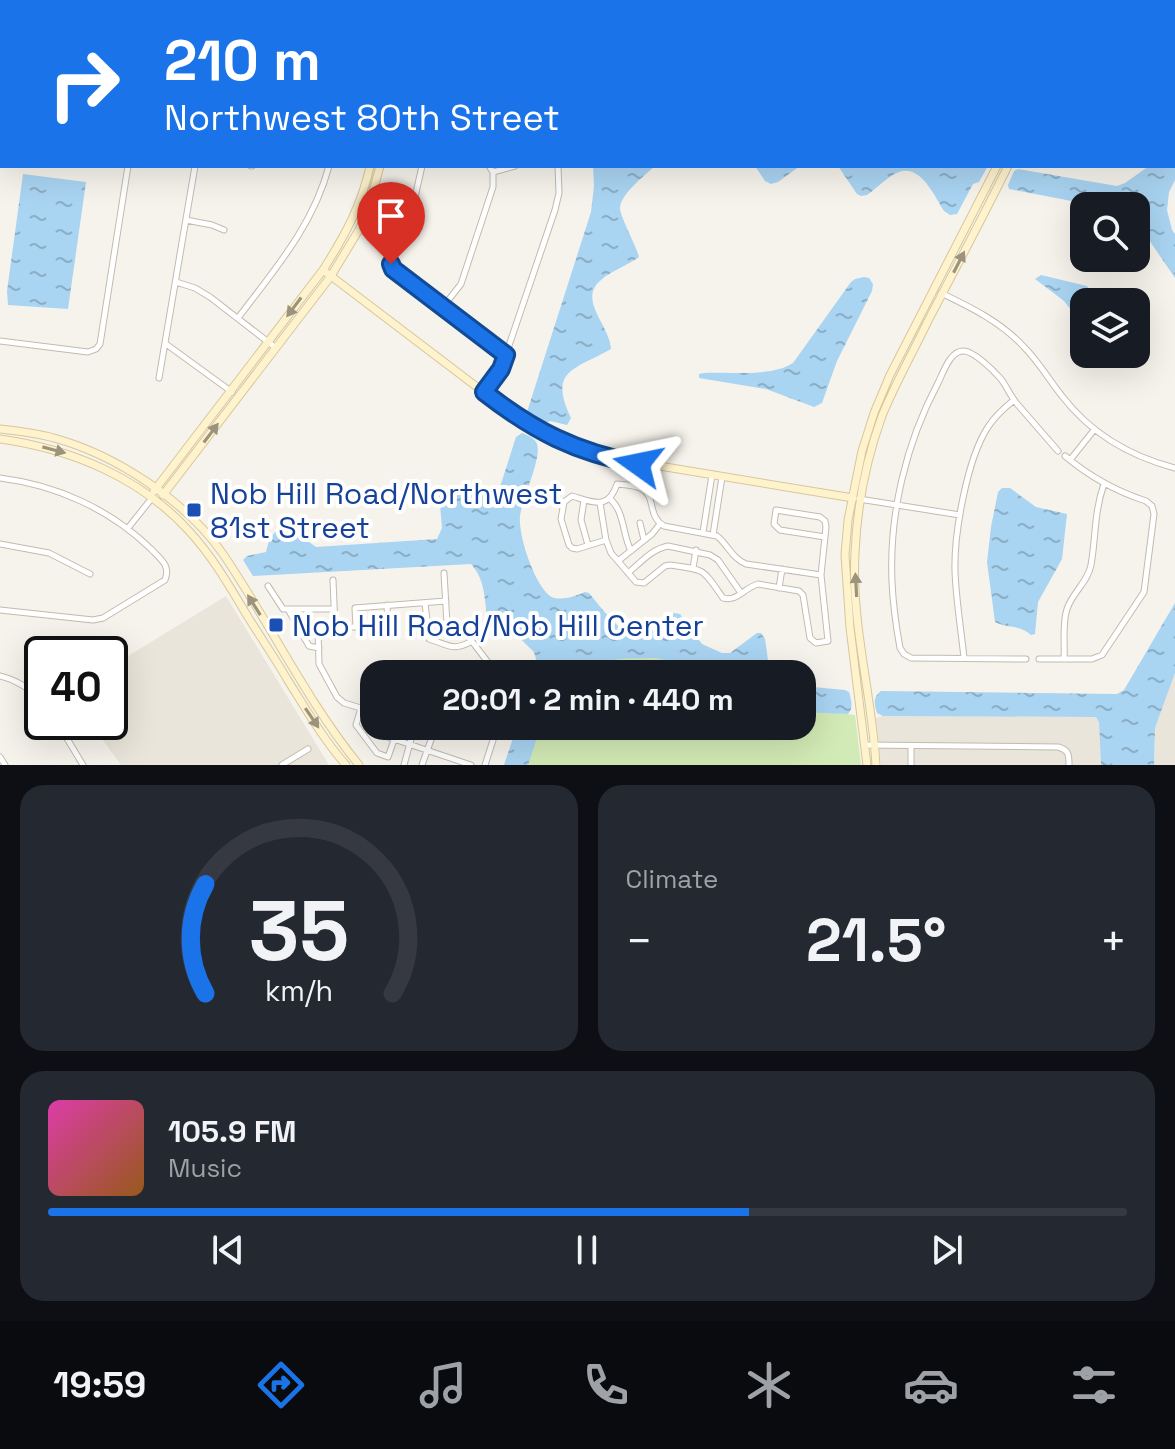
<!DOCTYPE html>
<meta charset="utf-8">
<style>
body{margin:0;font-family:"Space Grotesk",sans-serif;background:#242831;color:#f1f3f6;height:100vh;display:flex;flex-direction:column;font-size:30px;white-space:nowrap}
*{box-sizing:border-box;margin:0}
p{font-size:26px;color:#9ea1a6}
.icon{flex:none;width:44px;height:44px;fill:none;stroke:currentColor;stroke-width:2;stroke-linecap:round;stroke-linejoin:round}
.map{position:relative;height:765px;overflow:hidden}
.drawer{display:flex;flex-direction:column;gap:20px;padding:20px;background:#0d0f14;flex:1}
.drawer>*{flex:none}
.banner{position:absolute;left:0px;top:0px;width:1176px;height:168px;box-shadow:0 8px 32px #0002;background:#1a73e8;color:#fff;overflow:hidden}
.fabs{position:absolute;left:1070px;top:192px;display:grid;gap:16px}
.fabs a{display:grid;place-items:center;width:80px;height:80px;border-radius:16px;background:#171b24;box-shadow:0 8px 32px #0002;font-size:40px}
.speed{position:absolute;left:24px;top:636px;display:flex;gap:16px;font-size:40px;font-weight:700;text-align:center}
.speed>*{display:grid;place-content:center;width:104px;height:104px;border-radius:50%;background:#171b24;box-shadow:0 8px 32px #0002;line-height:1}
.speed .limit{border:4px solid #111;border-radius:12px;background:#fff;color:#111}
.pin{position:absolute;display:grid;place-items:center;width:68px;height:68px;color:#fff;margin:-82px -34px;border-radius:50% 50% 50% 0;rotate:-45deg;box-shadow:0 0 8px #0007}
.pin .icon{rotate:45deg}
.me{position:absolute;width:88px;margin:-44px;rotate:282deg;stroke-linejoin:round;filter:drop-shadow(0 0 6px #0008)}
.turn{display:flex;align-items:center;gap:28px;height:168px;padding:0 32px;font-size:36px}
.turn .icon{width:104px;height:104px;stroke-width:2.5}
.turn b{display:block;font-size:56px;line-height:68px}
.big{font-size:60px;font-weight:700;line-height:1.1}
.drawer .tile{flex:1;display:flex;flex-direction:column;justify-content:center;gap:12px;min-width:0;padding:0 28px;border-radius:24px;background:#242831}
.drawer .dial{align-items:center;gap:0}
.dial svg{height:208px;overflow:visible;fill:none;stroke:#363941;stroke-width:7;stroke-linecap:round;text-anchor:middle}
.dial text{fill:#f1f3f6;stroke:none}
.song{display:flex;align-items:center;gap:24px}
.cover{width:96px;height:96px;border-radius:12px;background:linear-gradient(135deg,hsl(320 70% 55%),hsl(30 70% 35%))}
.played{height:8px;border-radius:4px;background:linear-gradient(90deg,#1a73e8 65%,#363941 65%)}
.keys{display:flex;justify-content:space-around;direction:ltr}
.heat{display:flex;justify-content:space-between;align-items:center;font-size:44px;direction:ltr}
.drawer .tiles{flex:1;display:grid;gap:20px;grid-template-columns:1fr 1fr}
.tile:last-child{grid-column:span 2}
.trip{position:absolute;left:360px;top:660px;width:456px;height:80px;border-radius:24px;background:#171b24;box-shadow:0 8px 32px #0002;font-weight:700;line-height:80px;text-align:center}
.tab-bar{display:flex;height:128px;justify-content:space-around;align-items:center;background:#090b0e;color:#9ea1a6}
.tab-bar .icon{width:56px;height:56px}
.tab-bar .current{color:#1a73e8}
.tab-bar b{font-size:36px;color:#f1f3f6}
.map>svg:first-child{display:block}
</style>
<div class="map">
<svg width="1175" height="765" viewBox="0 0 1175 765">
<defs>
<pattern id="water-ripples" width="26" height="14" patternUnits="userSpaceOnUse" patternTransform="scale(2)"><rect width="26" height="14" fill="#a9d4f2"/><path d="M2 4q2-2 4 0t4 0M15 11q2-2 4 0t4 0" fill="none" stroke="#8caec5"/></pattern>
</defs>
<rect width="100%" height="100%" fill="#f6f3ec"/>
<path fill="#eae5da" d="M226,596L329,765H121L96,731L97,722H110V667Z
M1175,673V765H1154L1155,728Z
M883,716L1096,717L1099,721L1101,765H881L876,718Z"/>
<path fill="#d2eab5" d="M615,656H664L719,674H573L578,670Z
M802,709L855,715L861,765H526L539,726H802Z"/>
<path fill="url(#water-ripples)" d="M1175,148V180L1169,192L1167,210L1172,230L1175,234V278L1136,221V206H1097L1009,189L1008,185L1014,171L1018,169L1117,186L1125,183L1149,166H1174Z
M593,166H655C645,175 622,193 620,207C619,215 636,245 639,257C628,265 611,271 601,280C577,300 610,325 611,349C574,370 548,370 571,418L567,425L550,421L546,423L527,412L591,212L594,186Z
M755,166H800L778,182L771,184L765,181Z
M838,166H988L979,182L973,184L957,214L950,215L944,211C935,197 921,164 899,172C888,176 877,188 867,195L861,196L857,194Z
M23,174L86,182L68,309L8,305L7,291Z
M1041,275L1087,286L1099,302H1084V327L1064,301L1035,279Z
M864,277L869,278L873,284L872,291L837,361L822,403L814,407L766,389L699,378V374L704,373C730,372 772,377 793,363L851,282L855,279Z
M522,433C527,435 535,438 537,444C542,459 522,498 520,516C518,535 534,584 550,596C559,602 576,596 585,592L589,593C617,627 634,655 674,613L680,614L702,644L722,653H730L757,633H761L765,639L770,674H711L691,665L655,658L619,659L595,664L577,674H531L536,659L534,652L504,623L487,620C485,600 485,579 471,564L253,576L243,560L247,556L266,552C267,548 268,543 270,539C277,527 292,519 305,523L309,542L316,547L437,539L442,528L439,493C457,475 479,504 498,493L516,437Z
M1002,488H1010L1036,507L1067,514L1062,559L1038,602L1035,634L1031,635C1018,624 1009,629 995,622L987,562L991,527L998,492Z
M1175,603V673L1155,728L1154,765H1101L1099,722L1096,717L883,716L877,713C874,704 873,697 881,691L1117,694L1124,690Z
M802,686L845,690L849,692C851,700 854,707 848,714L802,712Z
M517,726H541L528,765H504Z"/>
<g fill="none" stroke-linecap="round" stroke-linejoin="round">
<g stroke="#c2bbae" stroke-width="7">
<path id="street" d="M319,0V2
M460,0L461,2
M73,2V0
M449,2L452,0
M1174,17H1175
M0,77L2,74
M1174,101H1175
M0,133H2
M251,166H252
M422,166L413,206L403,233L391,258V264L393,269L506,355
M493,172L515,166
M186,220L212,225L224,230
M176,282L195,288L210,297L276,348
M941,293C972,308 1001,322 1024,347C1039,362 1049,380 1062,396C1091,434 1129,456 1175,468
M443,307L461,284L493,187V172L489,166
M238,318C275,269 313,226 329,166
M0,341L88,352L96,349L100,344L128,166
M166,344L232,392
M159,378L195,166
M484,392L501,369L555,210L559,193L558,166
M1070,460L1094,430
M0,478C56,485 110,509 151,549C160,559 171,565 165,580L103,618L93,620L0,610
M609,498C625,511 622,534 631,551
M859,499L960,515
M584,500L581,520L588,545
M600,503L606,540L611,553L636,582L644,583L665,566L670,565C706,570 702,568 723,598C737,602 744,588 758,584L799,591L803,595L810,638L816,643L828,641L821,575L826,527L825,521L820,517L776,510L774,524L780,530L825,537
M640,523L644,540
M128,528L152,498
M703,532L712,475
M713,535L722,477
M606,540L577,549L572,548L569,545L561,519L564,502L572,496C593,502 608,511 617,484C625,485 635,485 642,489C656,496 647,516 664,526L717,536C728,545 732,558 746,564L821,575
M0,544L49,553L90,574
M618,561L652,534L660,524
M693,568L696,550
M444,573L447,624L464,631L497,674
M628,573C641,562 652,549 668,546L710,555L718,560L741,593
M333,580L335,628
M268,586L283,609H334
M779,588L782,569
M425,603L429,639C449,645 453,652 472,641
M289,611L309,646L319,648
M356,627L355,608L446,601
M964,658C961,629 956,600 955,571C954,533 967,459 988,427C995,416 1004,408 1014,400
M1026,659L911,658L904,654L900,648C896,626 893,604 892,582C889,514 906,443 938,383C943,373 950,351 963,351C973,350 994,371 1001,379C1007,387 1011,397 1018,405C1031,420 1044,435 1058,451
M1039,659H1092L1102,655L1144,592L1154,514L1152,506L1146,501C1115,491 1090,477 1065,456
M1064,659C1065,644 1062,623 1067,609C1072,593 1088,582 1091,565C1096,537 1094,512 1104,484
M0,676C17,680 29,689 42,699
M361,708L356,725L377,753L388,757L394,740
M374,714V712L344,703L337,697L319,664L318,629L388,625L387,605
M57,722L83,765
M376,726V729L382,735L471,765
M483,726L485,730L495,733
M865,745L1058,747C1069,750 1069,755 1069,765
M0,757L5,765
M282,765L308,749
M404,765L413,732L432,737L422,765
M485,765L494,737L495,726
M911,765V746"/>
</g>
<g stroke="#d6c79b" stroke-width="9">
<path id="secondary" d="M359,0V2
M369,0V2
M1047,2L1048,0
M1057,2L1058,0
M323,270L515,416L562,441L585,451L611,458L853,498
M0,429C18,431 36,433 54,438C116,455 186,501 223,554C270,623 306,700 359,765
M0,439C71,449 140,477 189,531C213,557 230,587 248,617C261,638 275,658 287,679C306,709 323,739 346,765
M154,491L323,270C344,237 362,205 370,166
M163,495L331,276L360,228L370,203L380,166
M867,765L850,628L845,555L848,520L862,451L874,413L890,375L997,166
M876,765C872,694 851,624 855,553C857,506 866,460 882,416C895,384 912,354 927,323C954,271 982,219 1008,166"/>
</g>
<use href="#street" stroke="#fff" stroke-width="5"/>
<use href="#secondary" stroke="#fff3cd" stroke-width="7"/>
</g>
<defs><path id="oneway-solid" d="M-6-.8H1V-3.2L6.5 0L1 3.2V.8H-6Z" transform="scale(2)"/></defs>
<g fill="#9c937c">
<use href="#oneway-solid" transform="translate(959 262) rotate(-63)"/>
<use href="#oneway-solid" transform="translate(294 307) rotate(127)"/>
<use href="#oneway-solid" transform="translate(211 433) rotate(-53)"/>
<use href="#oneway-solid" transform="translate(54 450) rotate(15)"/>
<use href="#oneway-solid" transform="translate(856 585) rotate(-93)"/>
<use href="#oneway-solid" transform="translate(254 605) rotate(-122)"/>
<use href="#oneway-solid" transform="translate(312 718) rotate(56)"/>
</g>
<g fill="none" stroke-linecap="round" stroke-linejoin="round">
<g stroke="#114b97" stroke-width="20">
<path id="route" d="M391,264L393,269L506,355L501,369L484,392C534,431 575,452 638,464"/>
</g>
<use href="#route" stroke="#1a73e8" stroke-width="14"/>
</g>
<g fill="#1a4fb4" stroke="#fff" stroke-width="3">
<rect x="186" y="502" width="16" height="16" rx="4"/>
<rect x="268" y="617" width="16" height="16" rx="4"/>
</g>
<g text-anchor="middle" dominant-baseline="central" stroke-width="8" stroke-linejoin="round" paint-order="stroke">
<g font-size="30" fill="#164399" stroke="#fff" text-anchor="start">
<text x="210" y="493">Nob Hill Road/Northwest<tspan x="210" dy="34">81st Street</tspan></text>
<text x="292" y="625">Nob Hill Road/Nob Hill Center</text>
</g>
</g>
</svg>
<div class="fabs">
<a><svg class="icon" aria-label="search" viewBox="0 0 24 24"><circle cx="10" cy="10" r="6"/><path d="M15 15l6 6"/></svg></a>
<a><svg class="icon" aria-label="layers" viewBox="0 0 24 24"><path d="M12 4l9 5-9 5-9-5zM3 14l9 5 9-5"/></svg></a>
</div>
<div class="speed"><div class="limit">40</div></div>
<div class="pin" style="left:391px;top:264px;background:#d93025"><svg class="icon" aria-label="arrive" viewBox="0 0 24 24"><path d="M6 21V4h12l-3 4 3 4H6"/></svg></div>
<svg class="me" style="left:638px;top:464px" viewBox="-20 -20 40 40"><path d="M0-17L14 15 0 8-14 15z" fill="#1a73e8" stroke="#fff" stroke-width="4"/></svg>
<div class="trip">20:01 · 2 min · 440 m</div>
<div class="banner">
<div class="turn"><svg class="icon" aria-label="right" viewBox="0 0 24 24"><path d="M7 20v-9h11M14 6l5 5-5 5"/></svg><div><b>210 m</b>Northwest 80th Street</div></div>
</div>
</div>
<section class="drawer">
<div class="tiles">
<div class="tile dial"><svg viewBox="0 0 100 80">
<path d="M14 69A42 42 0 1 1 86 69"/>
<path d="M14 69A42 42 0 0 1 14 27" stroke="#1a73e8"/>
<text x="50" y="56" font-size="32" font-weight="700">35</text>
<text x="50" y="72" font-size="11">km/h</text>
</svg></div>
<div class="tile"><p>Climate</p>
<div class="heat"><a>−</a><b class="big">21.5°</b><a>+</a></div>
</div>
<div class="tile">
<div class="song"><i class="cover"></i><div><b>105.9 FM</b><p>Music</p></div></div>
<div class="played"></div>
<div class="keys"><svg class="icon" aria-label="previous" viewBox="0 0 24 24"><path d="M18 5L8 12l10 7zM5 5v14"/></svg><svg class="icon" aria-label="pause" viewBox="0 0 24 24"><path d="M8 5v14M16 5v14"/></svg><svg class="icon" aria-label="next" viewBox="0 0 24 24"><path d="M6 5l10 7-10 7zM19 5v14"/></svg></div>
</div>
</div>
</section>
<nav class="tab-bar">
<b>19:59</b>
<svg class="icon current" aria-label="directions" viewBox="0 0 24 24"><path d="M12 3l9 9-9 9-9-9zM9 14v-3h6M13 9l2 2-2 2"/></svg>
<svg class="icon" aria-label="music" viewBox="0 0 24 24"><path d="M9 18V5l10-2v13"/><circle cx="6" cy="18" r="3"/><circle cx="16" cy="16" r="3"/></svg>
<svg class="icon" aria-label="phone" viewBox="0 0 24 24"><path d="M5 4h4l2 5-3 2q2 4 5 5l2-3 5 2v4C11 20 4 13 5 4z"/></svg>
<svg class="icon" aria-label="climate" viewBox="0 0 24 24"><path d="M12 3v18M4 7l16 10M4 17L20 7"/></svg>
<svg class="icon" aria-label="car" viewBox="0 0 24 24"><path d="M5 17H2v-5l4-1 3-4h7l3 4 3 1v5h-3M9 17h6M6 11h13"/><circle cx="7" cy="17" r="2"/><circle cx="17" cy="17" r="2"/></svg>
<svg class="icon" aria-label="filters" viewBox="0 0 24 24"><path d="M4 7h16M4 17h16"/><circle cx="9" cy="7" r="2"/><circle cx="15" cy="17" r="2"/></svg>
</nav>
